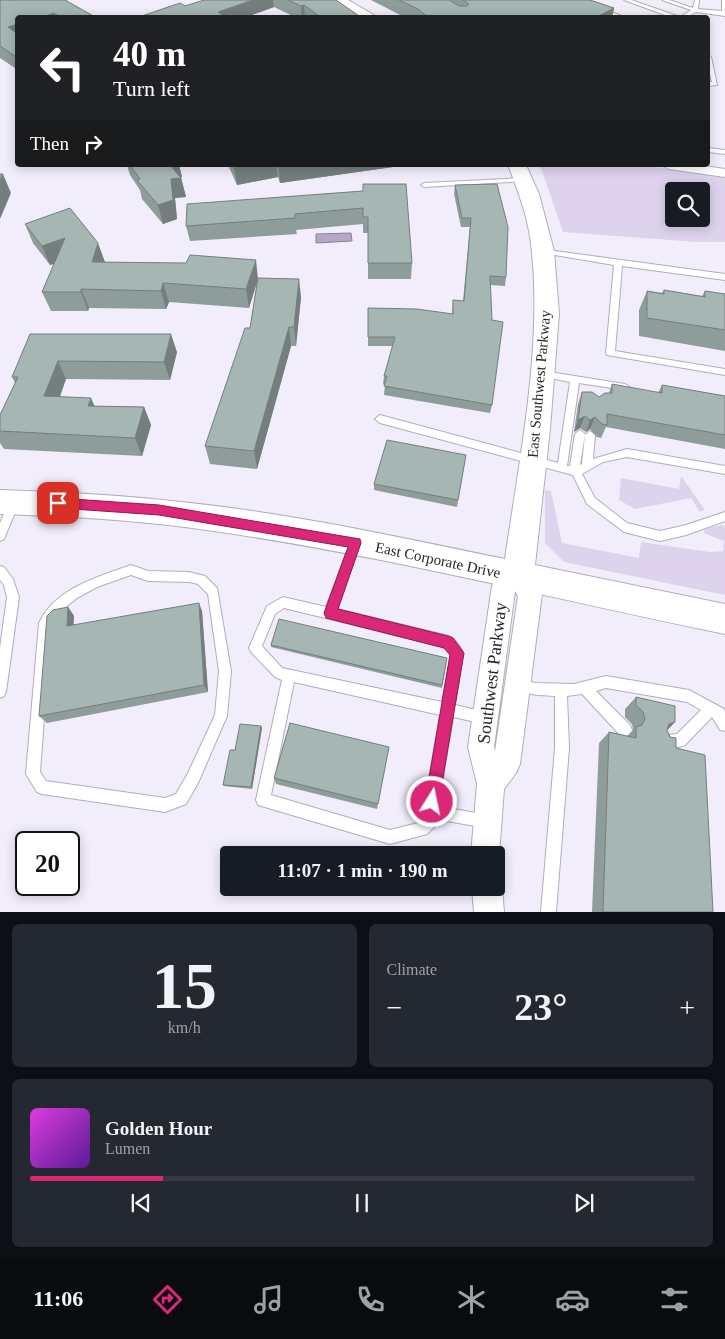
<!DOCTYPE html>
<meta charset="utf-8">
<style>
body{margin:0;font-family:Georgia,serif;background:#242831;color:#f1f3f6;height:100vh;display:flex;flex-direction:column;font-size:19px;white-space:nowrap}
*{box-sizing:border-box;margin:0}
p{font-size:16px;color:#9ea1a6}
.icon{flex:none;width:28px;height:28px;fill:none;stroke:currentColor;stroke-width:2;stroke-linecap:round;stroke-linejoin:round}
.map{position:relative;height:912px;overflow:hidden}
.drawer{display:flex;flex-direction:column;gap:12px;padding:12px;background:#0d0f14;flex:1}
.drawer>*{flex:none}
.banner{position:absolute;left:15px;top:15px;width:695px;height:152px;border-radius:5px;box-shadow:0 2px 12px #0003;background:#202124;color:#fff;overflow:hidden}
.buttons{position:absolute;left:665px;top:182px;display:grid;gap:10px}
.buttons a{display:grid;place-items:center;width:45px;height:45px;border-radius:5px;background:#171b24;box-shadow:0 2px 12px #0003;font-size:25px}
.speed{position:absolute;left:15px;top:831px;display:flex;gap:10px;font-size:25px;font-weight:700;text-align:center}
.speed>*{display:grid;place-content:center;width:65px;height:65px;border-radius:50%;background:#171b24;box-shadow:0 2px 12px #0003;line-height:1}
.speed .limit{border:2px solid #111;border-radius:8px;background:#fff;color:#111}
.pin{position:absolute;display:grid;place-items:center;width:42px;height:42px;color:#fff;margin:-21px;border-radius:10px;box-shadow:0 2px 8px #0006}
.me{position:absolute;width:55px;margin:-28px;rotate:10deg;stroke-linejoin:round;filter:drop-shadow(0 0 4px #0008)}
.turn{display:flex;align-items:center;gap:18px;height:105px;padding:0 15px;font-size:22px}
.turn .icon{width:65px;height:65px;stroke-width:2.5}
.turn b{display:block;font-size:35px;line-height:42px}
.then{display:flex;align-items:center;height:48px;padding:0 15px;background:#0003;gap:10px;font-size:19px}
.big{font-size:38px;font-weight:600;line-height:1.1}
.drawer .tile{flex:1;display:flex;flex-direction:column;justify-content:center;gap:8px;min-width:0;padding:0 18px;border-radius:8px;background:#242831}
.drawer .dial{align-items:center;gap:0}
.dial b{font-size:65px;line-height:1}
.song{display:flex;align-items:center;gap:15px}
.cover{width:60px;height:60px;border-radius:8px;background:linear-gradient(135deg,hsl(300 70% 55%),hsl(270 70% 35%))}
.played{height:5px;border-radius:2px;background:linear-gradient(90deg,#db2777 20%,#363941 20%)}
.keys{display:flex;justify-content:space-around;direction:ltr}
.heat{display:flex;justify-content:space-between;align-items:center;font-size:28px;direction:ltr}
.drawer .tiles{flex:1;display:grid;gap:12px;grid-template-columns:1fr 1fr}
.tile:last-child{grid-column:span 2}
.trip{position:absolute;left:220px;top:846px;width:285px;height:50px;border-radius:5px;background:#171b24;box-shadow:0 2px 12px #0003;font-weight:600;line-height:50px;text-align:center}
.tab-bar{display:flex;height:80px;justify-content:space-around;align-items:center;background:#090b0e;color:#9ea1a6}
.tab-bar .icon{width:35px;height:35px}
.tab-bar .selected{color:#db2777}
.tab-bar b{font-size:22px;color:#f1f3f6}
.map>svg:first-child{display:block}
</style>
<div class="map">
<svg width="725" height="912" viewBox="0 0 725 912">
<rect width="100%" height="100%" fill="#f2edfb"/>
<path fill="#ddd3ed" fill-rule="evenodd" d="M540,165H639L725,177V242H696L563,232ZM674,191H701V219H674Z
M681,476L705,510L700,512L691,498L635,509L619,500L621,478L679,489Z
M545,490L551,491L562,543L639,558L641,542L710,552L723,551L724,541L704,533V528L723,525L725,528V595L564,562L545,543Z"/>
<path fill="#b4a8c6" stroke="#8a8197" d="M351,233L352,241L316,243V234Z"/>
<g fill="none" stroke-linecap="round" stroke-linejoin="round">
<g stroke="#b2adba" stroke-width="2">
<path id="lane" d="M624,0H631L680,17L691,10L662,0H669L693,8L695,0H699L698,9L722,11V0H725V16L696,12L686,18H673Z
M601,8L624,17V18H616L599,11Z
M708,55L711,57L717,85L708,86V82H712L708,66Z
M708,148L725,150V154L708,152Z
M523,178L525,179V181L424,187L421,185L424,183Z
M540,249L725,274V280L622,266L615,351L725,369V375L607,355L606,353L614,265L543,253H540Z
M543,371L625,384L630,387L625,390L579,383L567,466H570L575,434L580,430L585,434L580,465L582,464L585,435L590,431L595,435L593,459L627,449L725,466V474L627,457L603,462L582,474L595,498L627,523L660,531L686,525L725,512V521L686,535L660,541L624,532L587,504L573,475L380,423L375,419L380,415L558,463L570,382L540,376L538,374Z
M14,499L18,500L19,503L4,539L0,541V523L10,500Z
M355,538L359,540L360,543L337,609L449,636C456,639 460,646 463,653L455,705L485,712L490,713L491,718L490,723L485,724L453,717L439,801L443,807L492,816L494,821L492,826L487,828L441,820L427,834L390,844L258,805L256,800L282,680L275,677L251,652L249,648L267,606L283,597L326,607L350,543L351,540ZM284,608L445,647L451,654L442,702L282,668L262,646L275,614ZM294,682L440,715L425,802L430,812L418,823L390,830L271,795Z
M131,565L148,571L189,572L205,576L217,588L231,671L227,716L198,783L186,804L165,812L42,794L37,792L26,774L39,623C55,588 98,577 131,565ZM131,575L148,581L189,582L198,584L208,594L219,671L215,715L188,773L176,794L165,798L46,781L40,772L51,625L67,606L77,598L97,587Z
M0,566L4,567L13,579L19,597L6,692L4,696L0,698V648L7,597L4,585L0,580Z
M606,676L689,690L724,709L725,712V731L720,730L712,717L685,745C677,748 667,749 659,746L657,741L659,736L677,734L701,710L687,702L606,688L596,691L630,725L632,730L630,735L625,737L620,735L582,694L567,696L569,748L556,912H541L555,748V696C541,695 527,695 514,689L512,685L514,681L518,679L535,683L574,684Z"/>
</g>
<g stroke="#b2adba" stroke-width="2">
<path id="street" d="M662,165H698L725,169V177L669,169Z
M518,567L526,570L542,594L520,764L516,773L504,789L499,855L496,863V855H471L477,784L468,747L492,586L495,579ZM515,591L518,596L495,751L494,747Z
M496,877L502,888L504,912H474L472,888H496Z"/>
</g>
<g stroke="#b2adba" stroke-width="2">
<path id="secondary" d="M331,0H348L379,18H360Z
M508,165H526L539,194L554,251L559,314L550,429L535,565L725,604V634C545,597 367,551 185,527C123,519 62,516 0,514V490C61,492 121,495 181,502C290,513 398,537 505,559C519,462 542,350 532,253C530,223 519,193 508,165Z"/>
</g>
<use href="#lane" fill="#fff" fill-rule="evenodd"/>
<use href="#street" fill="#fff" fill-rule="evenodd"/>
<use href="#secondary" fill="#fff" fill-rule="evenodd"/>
</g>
<path fill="#8e9d9a" d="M0,0H68L66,1L97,18H18V70L0,58Z
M204,0H337V1L362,18H297L274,7L244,18H136L185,6Z
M371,0H590L614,8L612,18H406Z
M127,165H179L182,177H181L186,197L175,198L177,219L163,224L142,199L140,190L130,175Z
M228,165H400V166L280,183L278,177L237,185Z
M455,185L506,277L505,286L490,285L492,405L490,413L384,395L385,385L383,384L384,376L393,346H368V308L452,314L453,300L463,301L470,227H461L454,194Z
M363,191L412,263L411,279H368V233H363V224L296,230L297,234L190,241L186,226Z
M25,224L105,262L258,278L301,297L296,346H291L257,469L210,464L205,446L250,328L257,282L249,308L169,302L166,309L89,308L88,311H51L42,292L54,264L50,265L33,243Z
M664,290L702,296L705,291L725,294V351L639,336V310L647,291L662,293Z
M30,334L177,352L170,380L66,379L60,397L95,406L144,407L151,425L142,456L4,449L0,443V415L15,383L12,377Z
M612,384L658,393L662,385L725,396V449L606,427L601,438L597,437L590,429L586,432L580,428L574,432L578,404L582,392L599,397L609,393Z
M466,455L457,507L374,490V484Z
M68,607L74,616L73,625L202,611L208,692L47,723L39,716Z
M271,645L447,658L442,688L271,647Z
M636,697L675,722L667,730L676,748L713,912H592L599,743L609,732L627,736L633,730L632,724L625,717V709Z
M261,726L262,728L252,789L224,786L223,785L235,750Z
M389,747L377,809L276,784L274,778Z"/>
<path fill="#747f7d" d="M253,0H273L274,7L244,18H219L218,12Z
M304,5L305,18H302L301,6Z
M614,8L612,18H595Z
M54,13L55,18H40Z
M18,24V43L8,27Z
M167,165H179L182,177L175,179L181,178L186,197L175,198L177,219L163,224L158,205Z
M249,165H276L278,177L237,185L234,168Z
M287,165H400V166L280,183L278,166Z
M454,165H467L454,167Z
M3,174L11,193L0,219V181Z
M65,238L73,257L50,265L42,246Z
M98,243L105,262H92Z
M256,260L258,279L249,308L246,289Z
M299,279L301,297L296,346L294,327Z
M163,283L169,302L166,309L161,291Z
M81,289L89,308L88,311L81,292Z
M289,327L291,346L257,469L254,451Z
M171,334L177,352L170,380L164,362Z
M58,361L66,379L53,414L44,396Z
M91,398L99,416L88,406Z
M144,407L151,425L142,456L135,438Z
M585,416L580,428L574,432L578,420Z
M595,417L590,429L586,432L590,420Z
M199,603L202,611L208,692L204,685Z
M68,607L74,616L73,634L67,626Z
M675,722L663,734L669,724Z
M261,726L262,728L252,789L251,787Z"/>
<path fill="#a5b6b3" stroke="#747f7d" d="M0,0H65L97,18H61L54,13L40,18H18V24L8,27L18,34V58L0,46Z
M204,0H253L218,12L227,18H136L180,3L185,6Z
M288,0H336L362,18H322L304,5L301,6Z
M399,0H449L459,6H467L469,4L463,0H590L614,8L595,18H429L418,9Z
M130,165H170L181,178L171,179L173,200L158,205L137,180L140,179Z
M233,165H249L234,168Z
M0,174H3L0,181Z
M363,184H406L412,263H368V217H363V208L295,214V218L186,226L187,204L363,191Z
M497,184L508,227L506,277L490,276L492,320L503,322L492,405L384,386L387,376H384L395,337H368V308L417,309L453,314V300L464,301L471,218H462L455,185Z
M70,208L98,243L92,262L186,263L190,255L256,260L246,289L163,283L161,291L81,289V292H42L65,238L42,246L25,224Z
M258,278L299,279L294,327H289L254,451L205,446L245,328H250Z
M664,290L705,297V291L725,294V330L647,318V291L664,294Z
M30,334H171L164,362L58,361L44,396L91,398L88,406L144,407L135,438L0,431V415L18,377H12Z
M612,384L662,393V385L725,396V435L607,414V425L602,424L595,417L590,420L585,416L578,420L582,392H592L599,397L605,393H612Z
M387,440L466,455L458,500L374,484Z
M199,603L204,685L39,716L47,616L53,610L68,607L67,626Z
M279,619L447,658L442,685L271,645Z
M636,697L675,706V722L669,724L667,730L670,737L676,738V748L705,755L713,912H603L609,732L636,738V727L642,725L645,719L643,712L636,705Z
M290,723L389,747L378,804L274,778Z
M240,724L261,726L251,787L223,785L230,750H235Z"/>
<path fill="#db2777" stroke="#8e194d" d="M58,498L159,505L360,539L361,543L338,609L448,636L453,638L464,653L438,807L432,810L427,807L425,802L450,655L444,648L326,618L324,613L348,547L159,515L58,508L52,503Z"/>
<g text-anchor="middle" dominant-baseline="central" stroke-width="4.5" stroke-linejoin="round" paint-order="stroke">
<g font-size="15" fill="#27252a" stroke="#fff">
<text transform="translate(539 384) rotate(-85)">East Southwest Parkway</text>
<text transform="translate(438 560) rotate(12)">East Corporate Drive</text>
</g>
<g font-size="18" fill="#27252a" stroke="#fff">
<text transform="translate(492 673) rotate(-83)">Southwest Parkway</text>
</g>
</g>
</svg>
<div class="buttons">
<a><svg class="icon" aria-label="search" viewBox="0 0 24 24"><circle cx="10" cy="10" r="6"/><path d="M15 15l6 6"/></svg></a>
</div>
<div class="speed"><div class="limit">20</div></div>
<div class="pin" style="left:58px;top:503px;background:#d93025"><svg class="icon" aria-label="arrive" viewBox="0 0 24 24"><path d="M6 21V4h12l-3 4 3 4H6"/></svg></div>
<svg class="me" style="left:432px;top:802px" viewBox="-20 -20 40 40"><circle r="17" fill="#db2777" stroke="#fff" stroke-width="3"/><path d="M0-11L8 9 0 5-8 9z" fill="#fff"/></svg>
<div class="trip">11:07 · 1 min · 190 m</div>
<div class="banner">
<div class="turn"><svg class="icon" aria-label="left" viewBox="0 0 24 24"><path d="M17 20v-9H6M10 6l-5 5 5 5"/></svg><div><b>40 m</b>Turn left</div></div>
<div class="then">Then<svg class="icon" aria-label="right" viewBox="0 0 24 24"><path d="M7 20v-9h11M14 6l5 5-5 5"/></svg></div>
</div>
</div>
<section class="drawer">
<div class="tiles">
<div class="tile dial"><b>15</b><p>km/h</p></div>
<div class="tile"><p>Climate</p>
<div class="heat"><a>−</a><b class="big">23°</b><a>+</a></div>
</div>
<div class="tile">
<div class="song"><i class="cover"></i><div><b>Golden Hour</b><p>Lumen</p></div></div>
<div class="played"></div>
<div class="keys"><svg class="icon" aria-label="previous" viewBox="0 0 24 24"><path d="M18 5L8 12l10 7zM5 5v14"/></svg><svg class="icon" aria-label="pause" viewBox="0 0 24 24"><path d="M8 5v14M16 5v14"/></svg><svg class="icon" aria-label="next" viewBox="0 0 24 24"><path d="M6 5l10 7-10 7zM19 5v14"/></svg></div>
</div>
</div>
</section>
<nav class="tab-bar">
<b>11:06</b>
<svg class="icon selected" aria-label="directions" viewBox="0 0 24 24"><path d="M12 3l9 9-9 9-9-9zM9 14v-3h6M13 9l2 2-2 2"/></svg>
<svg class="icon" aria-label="music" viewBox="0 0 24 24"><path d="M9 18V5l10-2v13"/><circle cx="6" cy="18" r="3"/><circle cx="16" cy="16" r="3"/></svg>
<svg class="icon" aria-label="phone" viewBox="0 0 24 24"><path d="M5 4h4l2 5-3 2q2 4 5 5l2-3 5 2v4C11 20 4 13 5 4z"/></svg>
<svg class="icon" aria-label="climate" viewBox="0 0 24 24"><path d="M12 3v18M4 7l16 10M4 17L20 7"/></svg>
<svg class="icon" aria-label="car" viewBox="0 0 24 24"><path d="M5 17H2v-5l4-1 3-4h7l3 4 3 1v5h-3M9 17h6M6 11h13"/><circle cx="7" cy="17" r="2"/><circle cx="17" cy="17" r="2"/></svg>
<svg class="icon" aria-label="filters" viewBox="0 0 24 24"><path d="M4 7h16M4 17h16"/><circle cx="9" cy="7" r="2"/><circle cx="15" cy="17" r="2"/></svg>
</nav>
